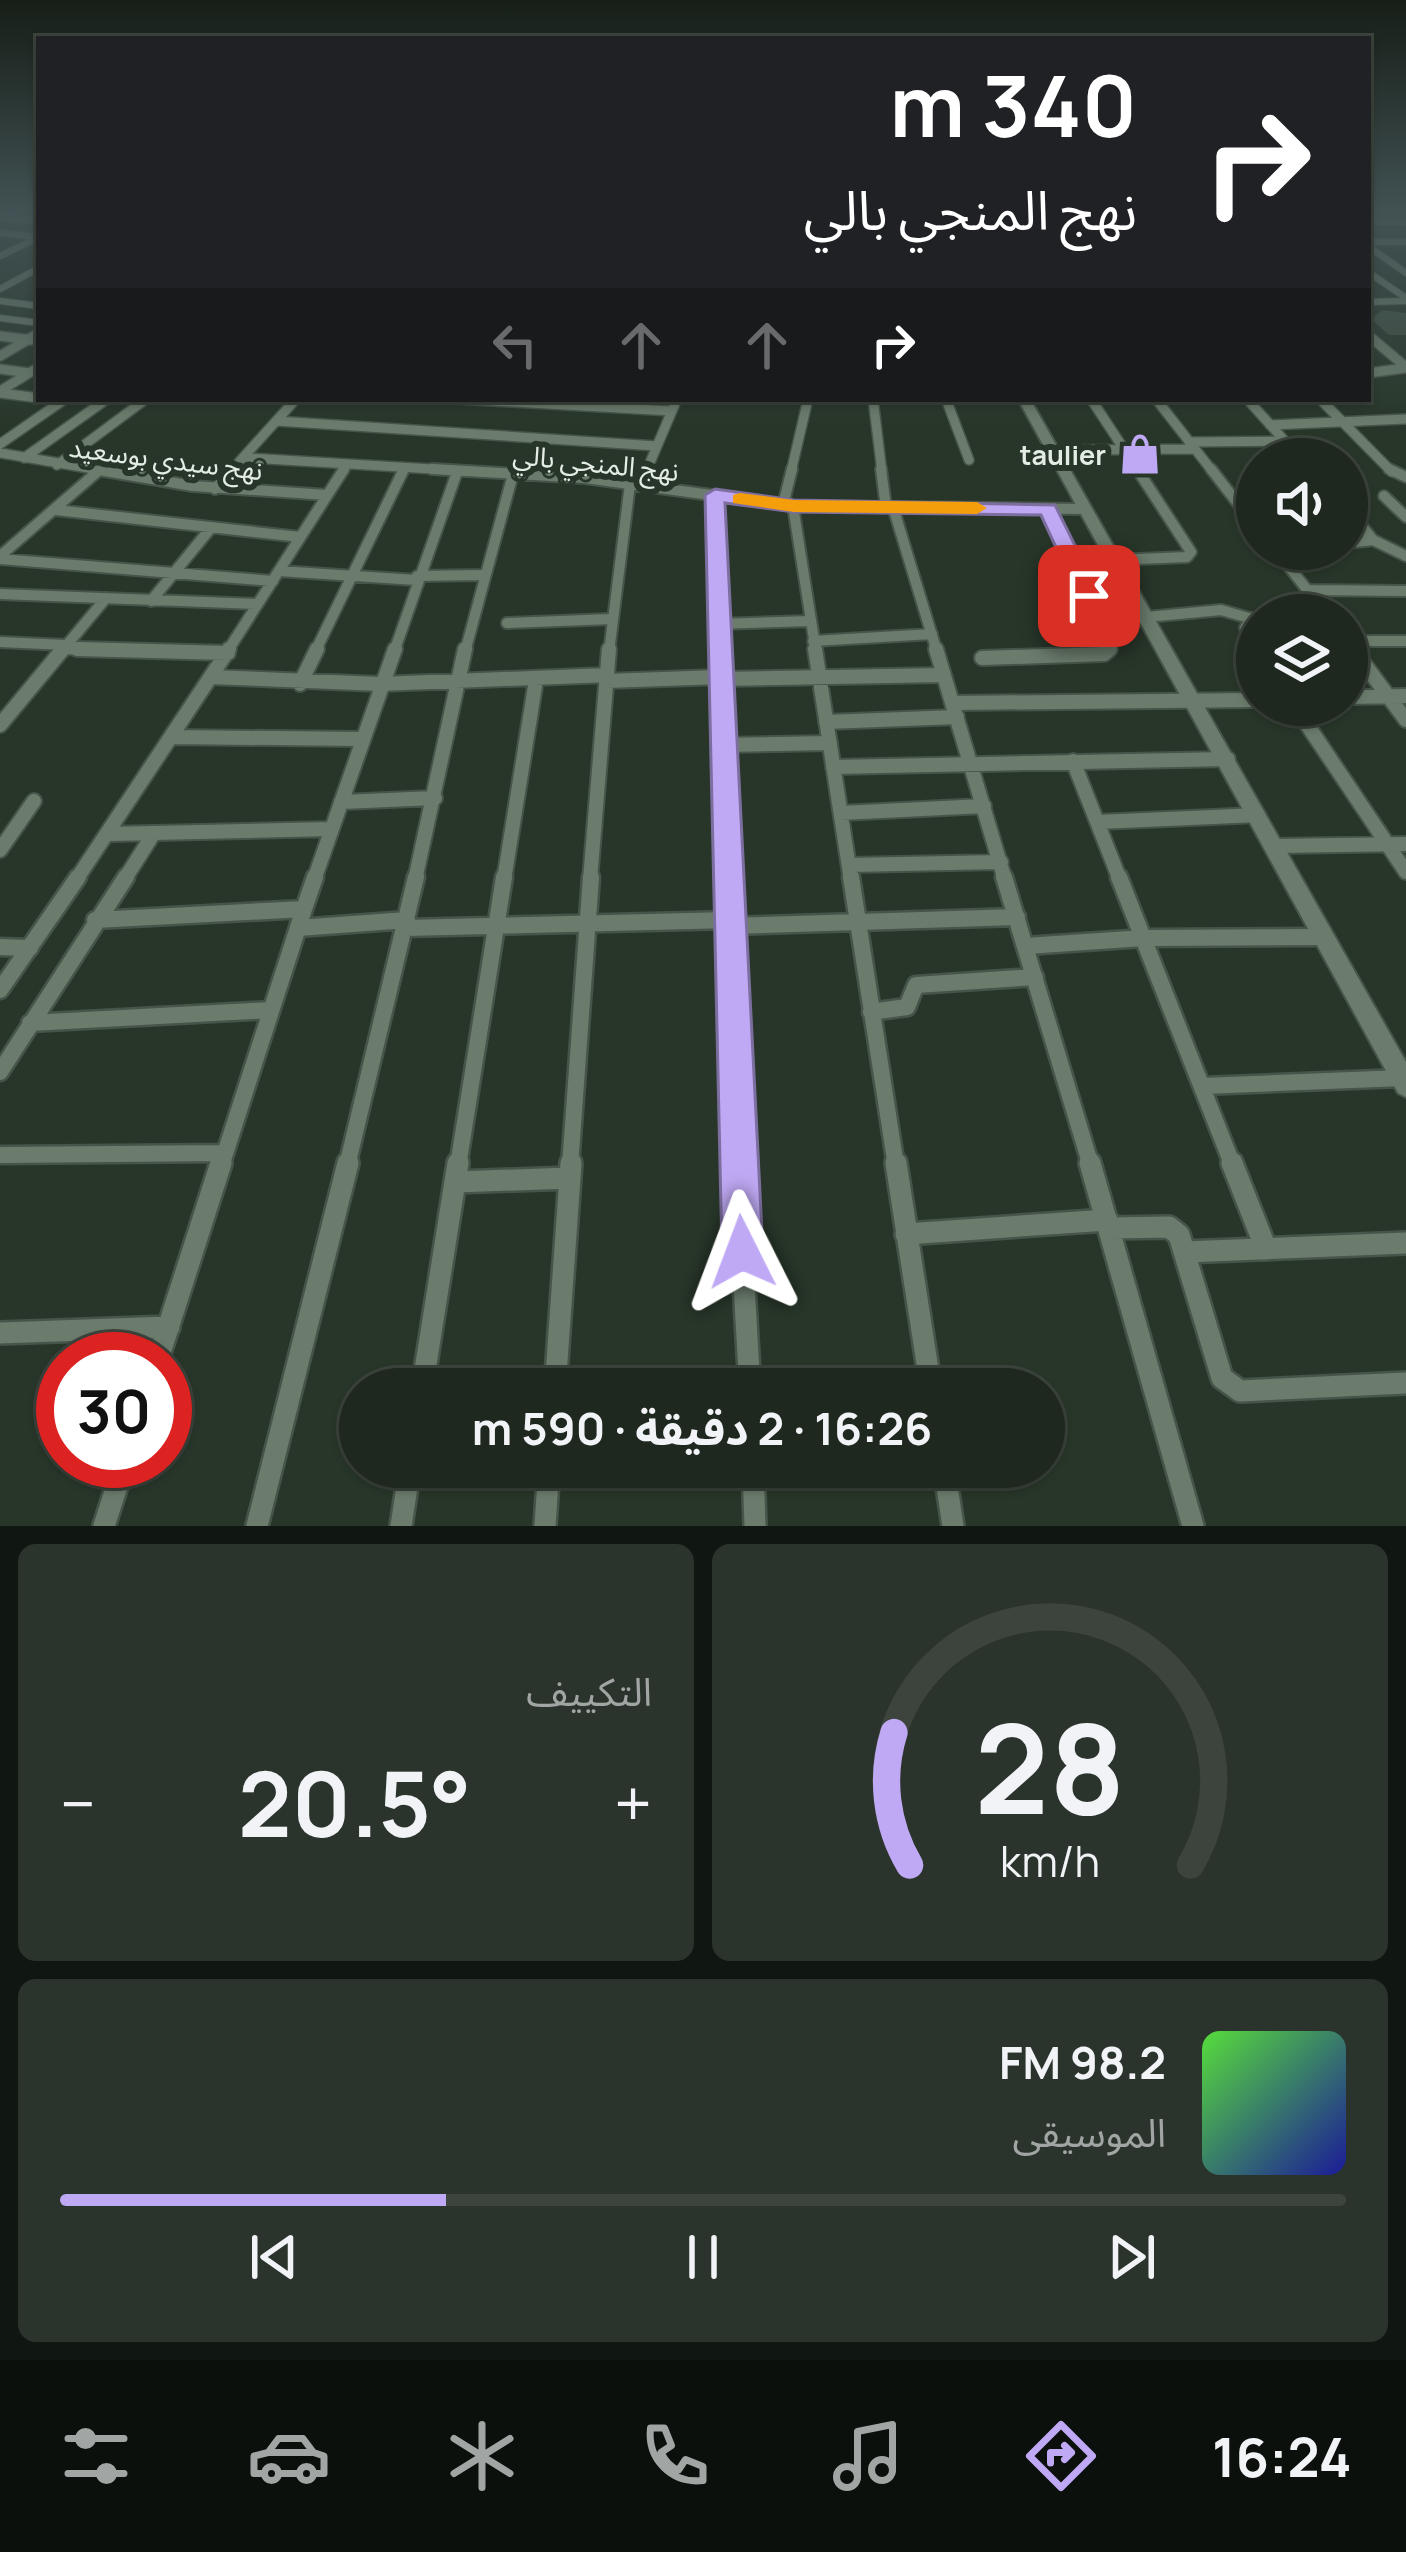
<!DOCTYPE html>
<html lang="ar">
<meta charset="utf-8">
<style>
body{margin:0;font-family:Manrope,"Noto Sans Arabic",sans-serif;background:#2b342c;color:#f1f3f6;direction:rtl;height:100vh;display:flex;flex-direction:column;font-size:45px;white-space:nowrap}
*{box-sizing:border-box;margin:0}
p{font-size:39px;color:#a1a6a4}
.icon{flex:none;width:66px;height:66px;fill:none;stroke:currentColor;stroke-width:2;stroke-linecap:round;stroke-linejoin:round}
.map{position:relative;height:1526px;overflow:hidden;direction:ltr}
.panel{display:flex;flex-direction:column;gap:18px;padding:18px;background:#101611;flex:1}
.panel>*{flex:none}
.banner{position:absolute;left:36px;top:36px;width:1335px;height:366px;border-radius:0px;box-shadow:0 3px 9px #0004,0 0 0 3px #3c443d;direction:rtl;background:#202124;color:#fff;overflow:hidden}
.buttons{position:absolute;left:1236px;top:438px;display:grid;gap:24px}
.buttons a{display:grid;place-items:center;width:132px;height:132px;border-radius:50%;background:#1e281f;box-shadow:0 3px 9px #0004,0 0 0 3px #3c443d;font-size:60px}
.speed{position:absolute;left:36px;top:1332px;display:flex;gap:24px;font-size:60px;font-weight:700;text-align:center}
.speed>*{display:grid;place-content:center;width:156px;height:156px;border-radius:50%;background:#1e281f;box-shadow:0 3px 9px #0004,0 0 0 3px #3c443d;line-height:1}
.speed .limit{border:18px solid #d22;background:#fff;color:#111}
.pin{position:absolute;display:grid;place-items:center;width:102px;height:102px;color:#fff;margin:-51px;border-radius:24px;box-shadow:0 6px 18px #0006}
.me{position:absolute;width:132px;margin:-66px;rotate:357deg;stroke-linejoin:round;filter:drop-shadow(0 0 9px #0008)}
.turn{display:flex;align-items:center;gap:42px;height:252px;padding:0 36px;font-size:54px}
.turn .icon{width:156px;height:156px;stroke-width:2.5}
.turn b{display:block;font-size:84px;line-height:102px}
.lanes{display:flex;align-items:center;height:114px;padding:0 36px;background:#0003;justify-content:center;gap:60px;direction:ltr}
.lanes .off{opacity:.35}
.big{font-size:90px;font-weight:700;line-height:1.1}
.panel .widget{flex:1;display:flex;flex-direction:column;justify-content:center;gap:18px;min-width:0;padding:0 42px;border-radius:18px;background:#2b342c}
.panel .dial{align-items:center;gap:0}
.dial svg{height:312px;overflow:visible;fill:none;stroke:#3c443d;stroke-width:7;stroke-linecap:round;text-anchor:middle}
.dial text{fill:#f1f3f6;stroke:none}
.song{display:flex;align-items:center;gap:36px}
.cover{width:144px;height:144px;border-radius:18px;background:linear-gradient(135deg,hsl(110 70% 55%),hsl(240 70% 35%))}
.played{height:12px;border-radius:6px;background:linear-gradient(90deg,#bfa9f4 30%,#3c443d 30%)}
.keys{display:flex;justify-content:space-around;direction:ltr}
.heat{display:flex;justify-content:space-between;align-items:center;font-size:66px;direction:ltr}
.panel .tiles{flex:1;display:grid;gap:18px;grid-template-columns:1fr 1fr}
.widget:last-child{grid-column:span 2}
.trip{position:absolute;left:339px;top:1368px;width:726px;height:120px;border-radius:60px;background:#1e281f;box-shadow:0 3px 9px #0004,0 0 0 3px #3c443d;font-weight:700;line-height:120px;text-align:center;direction:rtl}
.menu{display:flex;height:192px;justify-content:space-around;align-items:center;background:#0c100c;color:#a1a6a4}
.menu .icon{width:84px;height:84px}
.menu .current{color:#bfa9f4}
.menu b{font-size:54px;color:#f1f3f6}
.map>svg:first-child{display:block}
</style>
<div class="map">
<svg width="1406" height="1526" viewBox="0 0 1406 1526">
<rect width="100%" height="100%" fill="#283629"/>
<path fill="#404f41" d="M1382,310L1406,313V335H1389L1371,319Z"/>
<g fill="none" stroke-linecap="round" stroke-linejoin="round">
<g stroke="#475449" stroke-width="8">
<path id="street-far5" d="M0,218L39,221
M1368,222H1406
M0,233L39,237
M1368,242H1406
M1368,246L1406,273
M0,256L39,237
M1368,272L1406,298
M0,289L39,268
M0,301L39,306
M1368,302L1406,301
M0,318L39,323"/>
</g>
<g stroke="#475449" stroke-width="12">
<path id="street-far4" d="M1368,335L1406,367
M0,336L31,340
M0,356L39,333
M0,369L29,373
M1368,373L1406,368
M0,391L39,367
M0,393L39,398
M457,399L672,411
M873,399L882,472
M946,399L969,460
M1091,399L1139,472
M1156,399L1213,472
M1247,399L1301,459
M1320,399L1392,472
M276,421L657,446
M1270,425L1406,419
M1189,442L1284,441
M0,444L65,399
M1053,450L1194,449
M0,453L111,472
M24,458L107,399
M248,458L482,472
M57,465L146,399
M230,472L296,399
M342,472L346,465
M646,472L677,399
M791,472L808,399"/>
</g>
<g stroke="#475449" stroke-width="14">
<path id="street-far3" d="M93,469L193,486L327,495
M432,469L585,478L793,506L1085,509
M881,469L886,507
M1211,469L1257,528
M1389,469L1406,477
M641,485L648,469
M215,489L233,469
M715,495L720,652
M1384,496L1406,517
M783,505L792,469
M793,506L816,652
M893,507L937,652
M1347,508L1373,540L1347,543
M1048,509L1110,649L1106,652
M56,510L300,537
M1373,540L1406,556
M1275,549L1327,615
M0,556L96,473
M0,559L273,581
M1114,560L1187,557L1191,552L1137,469
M279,571L416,580
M417,576L482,575
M1309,590L1406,591
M0,594L257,604
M151,601L210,529
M1147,617L1221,610L1249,618
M1252,618L1245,628L1257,649
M507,623L611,619
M717,624L810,621
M813,641L932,634
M1347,641L1355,652
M1347,641H1406
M0,642L66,645
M63,649L201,652
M61,652L106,598
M227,652L344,469
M315,652L404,469
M394,652L457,472
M465,652L513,474
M609,652L630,484"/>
</g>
<g stroke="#475449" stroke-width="18">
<path id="street-far2" d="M77,649L228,653
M720,649L727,880
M815,649L851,880
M936,649L1005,880
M1353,649L1406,720
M982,658L1104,654L1110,649
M211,677L380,684L607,675
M720,679L944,675
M606,681L720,677
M300,684L317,649
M1347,697L1406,696
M953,703L1257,700
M1294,705L1406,872
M826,722L957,717
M0,725L63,649
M172,737L361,739
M723,745L830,743
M1073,761L1120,880
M833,767L1228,759
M341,802L435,798
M841,813L984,806
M1098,822L1258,815
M108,834L331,829
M1275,846L1406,844
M0,850L34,801
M849,865L1001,862
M76,880L229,649
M124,880L154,833
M314,880L395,649
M415,880L465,649
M504,880L536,680
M590,880L609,649"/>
</g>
<g stroke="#475449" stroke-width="21">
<path id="street-far1" d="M727,877L737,1166
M851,877L896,1166
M1004,877L1091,1166
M1119,877L1233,1166
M95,920L304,909L315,877
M730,926L1017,917
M298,928L407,920
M405,928L730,920
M1026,946L1144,938L1325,937
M0,947L30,948
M0,990L78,877
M871,1012L907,1007L916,985L1035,977
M30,1023L271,1010
M0,1072L126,877
M1202,1086L1402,1078
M0,1155L225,1153
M221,1166L304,909
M347,1166L416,877
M458,1166L504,877
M570,1166L591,877"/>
</g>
<g stroke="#475449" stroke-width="26">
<path id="street" d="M737,1163L750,1389
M896,1163L931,1389
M1090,1163L1193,1526
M1232,1163L1266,1249
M455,1182L570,1178
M1110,1228L1169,1227L1179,1235L1222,1378L1240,1391L1406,1383
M906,1234L1107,1220
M1184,1252L1406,1243
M0,1333L169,1327
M158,1359L221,1163
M422,1389L458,1163
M555,1389L571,1163
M753,1467L755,1526
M944,1467L953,1526
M104,1526L125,1461
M257,1526L348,1163
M401,1526L410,1467
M545,1526L549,1467"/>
</g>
<g stroke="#475449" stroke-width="4">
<path id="secondary" d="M1018,399H1030L1406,1062V1097L1398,1093Z"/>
</g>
<use href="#street-far5" stroke="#6b7c6c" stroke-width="6"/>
<use href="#street-far4" stroke="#6b7c6c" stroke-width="9"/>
<use href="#street-far3" stroke="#6b7c6c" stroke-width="10"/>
<use href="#street-far2" stroke="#6b7c6c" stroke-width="14"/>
<use href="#street-far1" stroke="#6b7c6c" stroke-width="16"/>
<use href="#street" stroke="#6b7c6c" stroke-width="21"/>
<use href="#secondary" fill="#6b7c6c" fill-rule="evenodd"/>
</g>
<linearGradient id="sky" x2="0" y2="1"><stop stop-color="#161e17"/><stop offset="0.5" stop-color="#425254"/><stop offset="1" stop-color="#425254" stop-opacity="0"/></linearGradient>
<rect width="1406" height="427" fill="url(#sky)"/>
<path fill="#bfa9f4" stroke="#7c6e9f" stroke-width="3" d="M715,489L794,500L1055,505L1100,596L1081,601L1041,515L794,512L725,503L763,1252L757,1266L742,1272L728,1266L722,1252L705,495Z"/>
<path fill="#f59e0b" d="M740,493L794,500L977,502L987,508L977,514L794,512L733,503V495Z"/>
<defs>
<g id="shop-bare" transform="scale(3.24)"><path d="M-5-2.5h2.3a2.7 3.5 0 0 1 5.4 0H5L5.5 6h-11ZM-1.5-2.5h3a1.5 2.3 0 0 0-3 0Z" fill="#bfa9f4" stroke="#283629" stroke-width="2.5" paint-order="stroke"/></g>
</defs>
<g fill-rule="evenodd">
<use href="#shop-bare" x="1140" y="454"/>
</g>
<g text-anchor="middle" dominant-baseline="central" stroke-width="12" stroke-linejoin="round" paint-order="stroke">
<g font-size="27" font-weight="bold" fill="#e4ede5" stroke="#283629" text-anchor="end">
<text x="1106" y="454">taulier</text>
</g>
<g font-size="27" fill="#e4ede5" stroke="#283629">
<text transform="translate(166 458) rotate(7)">نهج سيدي بوسعيد</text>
<text transform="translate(596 462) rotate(6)">نهج المنجي بالي</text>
</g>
</g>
</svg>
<div class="buttons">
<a><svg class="icon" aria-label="sound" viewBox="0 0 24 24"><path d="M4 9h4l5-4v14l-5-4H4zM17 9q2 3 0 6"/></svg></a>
<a><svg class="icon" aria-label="layers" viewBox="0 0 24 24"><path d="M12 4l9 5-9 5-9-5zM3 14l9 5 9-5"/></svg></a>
</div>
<div class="speed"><div class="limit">30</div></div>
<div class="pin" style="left:1089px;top:596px;background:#d93025"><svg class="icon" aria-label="arrive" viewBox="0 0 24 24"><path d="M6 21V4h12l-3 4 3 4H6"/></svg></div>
<svg class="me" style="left:742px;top:1252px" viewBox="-20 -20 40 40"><path d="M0-17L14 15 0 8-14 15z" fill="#bfa9f4" stroke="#fff" stroke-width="4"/></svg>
<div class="trip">16:26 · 2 دقيقة · 590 m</div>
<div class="banner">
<div class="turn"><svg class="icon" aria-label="right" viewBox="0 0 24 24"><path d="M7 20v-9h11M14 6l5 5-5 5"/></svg><div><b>340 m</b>نهج المنجي بالي</div></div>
<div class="lanes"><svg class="icon off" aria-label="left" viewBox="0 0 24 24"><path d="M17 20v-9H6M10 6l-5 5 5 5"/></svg><svg class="icon off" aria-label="ahead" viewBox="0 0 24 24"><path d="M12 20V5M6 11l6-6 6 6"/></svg><svg class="icon off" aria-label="ahead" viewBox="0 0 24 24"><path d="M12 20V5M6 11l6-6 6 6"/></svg><svg class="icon" aria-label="right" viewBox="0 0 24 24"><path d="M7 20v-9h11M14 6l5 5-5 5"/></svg></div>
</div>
</div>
<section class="panel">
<div class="tiles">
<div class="widget dial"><svg viewBox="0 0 100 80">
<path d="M14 69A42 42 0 1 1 86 69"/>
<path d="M14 69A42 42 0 0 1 10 35" stroke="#bfa9f4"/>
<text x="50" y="56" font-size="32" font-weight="700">28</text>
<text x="50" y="72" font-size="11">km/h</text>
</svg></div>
<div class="widget"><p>التكييف</p>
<div class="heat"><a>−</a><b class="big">20.5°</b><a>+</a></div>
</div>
<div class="widget">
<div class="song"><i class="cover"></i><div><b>98.2 FM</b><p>الموسيقى</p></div></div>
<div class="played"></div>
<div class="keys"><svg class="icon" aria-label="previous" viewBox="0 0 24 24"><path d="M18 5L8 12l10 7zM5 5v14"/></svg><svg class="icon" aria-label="pause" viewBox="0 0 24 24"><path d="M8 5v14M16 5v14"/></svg><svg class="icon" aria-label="next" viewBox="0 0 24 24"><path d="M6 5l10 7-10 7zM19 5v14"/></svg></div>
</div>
</div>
</section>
<nav class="menu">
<b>16:24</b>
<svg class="icon current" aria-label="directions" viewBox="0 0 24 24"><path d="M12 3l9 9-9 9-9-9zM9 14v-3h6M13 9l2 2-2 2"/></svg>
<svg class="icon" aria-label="music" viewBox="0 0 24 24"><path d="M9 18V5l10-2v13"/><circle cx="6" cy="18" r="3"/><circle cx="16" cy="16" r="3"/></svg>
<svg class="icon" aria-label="phone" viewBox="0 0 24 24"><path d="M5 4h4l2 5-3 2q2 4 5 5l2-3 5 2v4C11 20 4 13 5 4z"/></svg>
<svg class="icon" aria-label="climate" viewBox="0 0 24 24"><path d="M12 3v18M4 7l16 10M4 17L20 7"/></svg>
<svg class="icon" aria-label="car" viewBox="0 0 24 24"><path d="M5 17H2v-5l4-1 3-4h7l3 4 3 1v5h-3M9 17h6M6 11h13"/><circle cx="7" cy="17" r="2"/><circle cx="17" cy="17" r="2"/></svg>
<svg class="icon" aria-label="filters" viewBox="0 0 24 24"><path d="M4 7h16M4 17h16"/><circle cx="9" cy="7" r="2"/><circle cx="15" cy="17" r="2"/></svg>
</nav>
